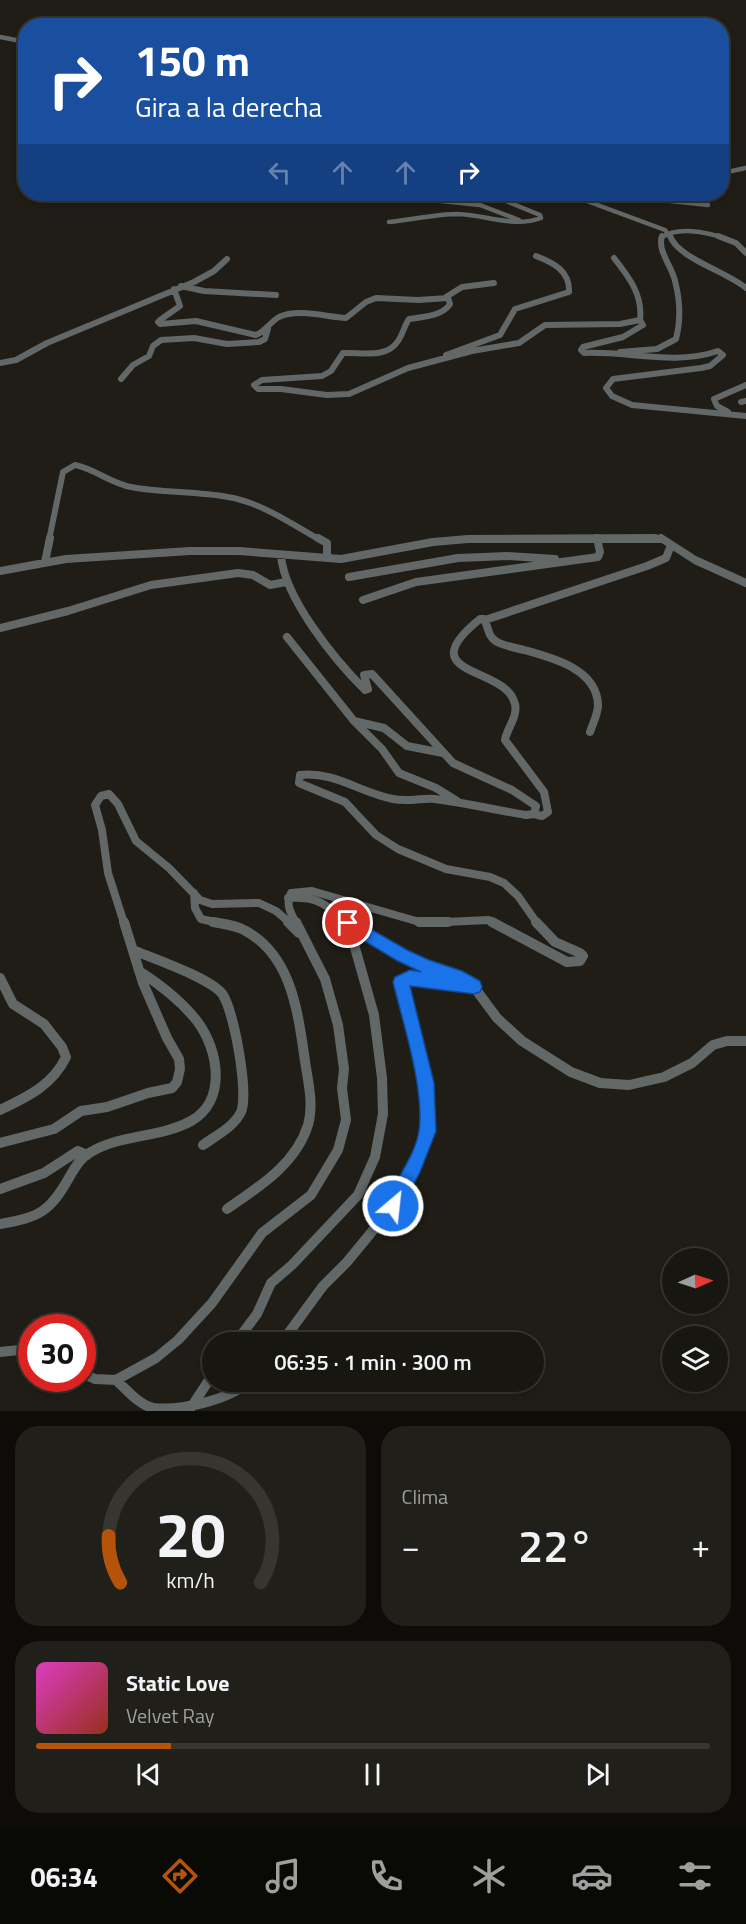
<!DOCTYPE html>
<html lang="es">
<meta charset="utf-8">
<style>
body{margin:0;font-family:"Titillium Web",sans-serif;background:#201f19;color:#f1f3f6;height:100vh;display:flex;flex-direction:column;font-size:22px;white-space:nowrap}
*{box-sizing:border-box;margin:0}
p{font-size:20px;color:#9e9f9f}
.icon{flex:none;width:33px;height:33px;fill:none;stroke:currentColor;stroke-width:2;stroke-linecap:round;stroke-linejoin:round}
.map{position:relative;height:1411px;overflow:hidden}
.details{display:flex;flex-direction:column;gap:15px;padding:15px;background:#0d0c09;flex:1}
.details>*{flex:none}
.top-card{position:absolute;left:18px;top:18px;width:711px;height:183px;border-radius:24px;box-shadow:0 3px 9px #0003,0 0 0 2px #363530;background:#1a4fa0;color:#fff;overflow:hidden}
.needle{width:39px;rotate:87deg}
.buttons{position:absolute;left:662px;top:1248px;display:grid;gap:12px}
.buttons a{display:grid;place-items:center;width:66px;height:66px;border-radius:50%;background:#171610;box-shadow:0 3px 9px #0003,0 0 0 2px #363530;font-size:30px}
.speed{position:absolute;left:18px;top:1314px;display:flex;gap:12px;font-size:30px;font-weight:700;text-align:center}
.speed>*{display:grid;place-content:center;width:78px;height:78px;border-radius:50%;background:#171610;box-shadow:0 3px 9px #0003,0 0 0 2px #363530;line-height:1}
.speed .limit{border:9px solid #d22;background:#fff;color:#111}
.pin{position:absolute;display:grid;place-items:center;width:51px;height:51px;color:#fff;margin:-26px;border:3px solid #fff;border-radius:50%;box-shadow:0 2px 6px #0007}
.me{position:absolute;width:66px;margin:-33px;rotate:28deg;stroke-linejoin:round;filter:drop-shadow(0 0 4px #0008)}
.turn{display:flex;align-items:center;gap:21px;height:126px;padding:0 18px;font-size:27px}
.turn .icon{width:78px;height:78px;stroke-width:2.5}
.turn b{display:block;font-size:42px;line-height:51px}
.lanes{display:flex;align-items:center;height:57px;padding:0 18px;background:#0003;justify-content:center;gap:30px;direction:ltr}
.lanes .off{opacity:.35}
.big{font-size:45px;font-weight:600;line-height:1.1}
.details .widget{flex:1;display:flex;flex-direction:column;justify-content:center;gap:9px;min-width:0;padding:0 21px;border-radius:24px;background:#201f19}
.details .dial{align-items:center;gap:0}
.dial svg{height:156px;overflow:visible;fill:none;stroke:#363530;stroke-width:7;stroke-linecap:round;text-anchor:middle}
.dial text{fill:#f1f3f6;stroke:none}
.song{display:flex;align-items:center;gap:18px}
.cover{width:72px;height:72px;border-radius:9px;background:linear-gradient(135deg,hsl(310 70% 55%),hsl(10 70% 35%))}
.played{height:6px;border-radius:3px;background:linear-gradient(90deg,#b45309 20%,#363530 20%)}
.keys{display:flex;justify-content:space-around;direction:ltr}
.heat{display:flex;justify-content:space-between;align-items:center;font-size:33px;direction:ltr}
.details .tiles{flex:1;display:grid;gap:15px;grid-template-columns:1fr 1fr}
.widget:last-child{grid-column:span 2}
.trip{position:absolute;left:202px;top:1332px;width:342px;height:60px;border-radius:30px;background:#171610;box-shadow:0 3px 9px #0003,0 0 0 2px #363530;font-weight:600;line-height:60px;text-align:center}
.menu{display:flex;height:96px;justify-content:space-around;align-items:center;background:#090906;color:#9e9f9f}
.menu .icon{width:42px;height:42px}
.menu .current{color:#b45309}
.menu b{font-size:27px;color:#f1f3f6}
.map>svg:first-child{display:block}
</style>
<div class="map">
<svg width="746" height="1411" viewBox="0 0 746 1411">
<rect width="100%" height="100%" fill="#1f1d16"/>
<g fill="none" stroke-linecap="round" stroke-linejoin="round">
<path stroke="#626767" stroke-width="4.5" d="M0,37L26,42
M722,173L746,168
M415,194L422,199L480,205L519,220
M484,194L499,198
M568,194L665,230L671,238
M606,194L708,205
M389,222C412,220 435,214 458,214C487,215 513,228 541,218L540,215L501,199L495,194
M661,238C677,226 706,232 724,238"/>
<path stroke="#626767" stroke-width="6" d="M670,236C679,259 726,271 746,288
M718,236L736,243L746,253
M614,258C629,277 643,295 640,320
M181,286L204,291L276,295
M174,289L180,306L160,320L158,322L160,324L196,321L256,335C266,331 270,322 279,317C298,308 326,317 346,318L366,302L376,298L418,300L448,298L450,304C443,316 422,317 409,319C404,326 403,334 398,341C387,359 361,352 343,353L331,371L322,376L262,380L254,385L258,389H281L327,395L349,394L408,368L472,351L519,343L545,325L620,324L640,320L643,325L623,337L583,347L581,350L584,353C629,351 674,366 718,351L723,355L710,366L701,368L613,379L606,388L612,396L632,405L746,416
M446,297L462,287L494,283
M620,352L657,349L676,339C681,320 680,300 675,281C672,266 657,251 662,236
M446,355L500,335L515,309L569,292C570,271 554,263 536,256
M0,363L16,360L47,343L194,282L214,271L227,259
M121,379L133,365L149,356L153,346L161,340L194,338L227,344L259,342L265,339L268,329
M741,402L746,401
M728,412L717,406L714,399L746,385
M49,540L63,472L75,465C95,469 110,483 131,487C162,493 196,491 228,497C260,502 292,524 320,540
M462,540H663"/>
<path stroke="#626767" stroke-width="8" d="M318,538L327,543V558
M661,538L695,560L746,583
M281,556C285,599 335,660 365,690L368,689L364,675L372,674L453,763L512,790L536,806L534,814L526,815C496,810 465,803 435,799C421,798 406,802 393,799C361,793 334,771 300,775L299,783L345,802L376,835L398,849L446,869L490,877L504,883L518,896L537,923
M45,562L50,538
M0,571L66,559L190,551H239L341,559L433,542L468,539L655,538
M349,577L458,558L507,556L555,559
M363,600L416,582L598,557L600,552L597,538
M485,620L647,566L666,558L671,545
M0,628L68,611L151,585L238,573L253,575L270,585L286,582
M287,637L354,721L384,728L407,746L443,753
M354,721L382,749L399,773L436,788L457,801
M534,814L542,816L548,812L544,792L505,740C507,728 518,717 515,704C506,665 408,677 480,619H484C489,628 487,636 497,642C505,646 516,648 524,650C553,658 597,669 598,705C598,714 593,723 590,732
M194,893L195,908L201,919L219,923
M288,898C320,896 325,905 349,923
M124,923L108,873L102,830L95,805L101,796L109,794L118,804L136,841L169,868L200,900L212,904L259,903L276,911L290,923
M296,923C291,914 285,903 291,893L312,891L423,923L489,920L495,923"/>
<path stroke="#626767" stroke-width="10" d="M213,922C223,924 235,925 244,930C292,955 298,1013 305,1061C308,1082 314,1104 308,1125C296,1164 259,1187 227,1209
M288,922L299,933
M347,922L402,955L457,976L474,987L497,1018L522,1041L571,1072L600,1083L629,1085L664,1077L692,1063L713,1045L727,1041H746
M419,922H448
M492,922L567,962L580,961L583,956L580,953L555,942L536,922
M133,950C152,958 213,979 223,995C234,1012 249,1093 241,1112C234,1127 215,1136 203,1145
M0,978L13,1004L44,1024L62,1047L66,1057C53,1085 27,1097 0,1110
M0,1143L54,1129L81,1111L107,1107L148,1093L172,1088L177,1082L180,1069L179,1059L167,1038L143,983L124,922
M0,1189L44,1173L78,1151L87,1155
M0,1224C40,1217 50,1212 70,1176C76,1166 81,1157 91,1152C121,1134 160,1138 191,1121C227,1101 219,1050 197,1021C182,1002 162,986 142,973
M236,1342L257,1314L271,1283L292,1265L358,1195L375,1157L383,1114L382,1078L374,1015L348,923
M282,1342L323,1286L347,1262L393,1206L414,1166L427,1131L426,1083L401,982L410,978L470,986
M0,1352L19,1350L32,1352
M82,1373L95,1379L116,1380L156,1358L178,1340L212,1303L262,1233L311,1195L338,1150L346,1120L342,1088L344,1069L338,1025L325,979L296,922
M116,1380C126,1389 139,1405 153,1408C181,1411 228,1400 249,1382
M190,1409L213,1374"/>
</g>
<path fill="#1a73e8" stroke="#114b97" stroke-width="1.5" d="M348,916L407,950L429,960L462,971L480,981L482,987L480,992L474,994L410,986L434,1083L436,1131L420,1172L399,1212L393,1215L386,1212L384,1206C394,1182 415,1157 419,1131C425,1090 403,1023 393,982L395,977L410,970L421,972L396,960L343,928L340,923L343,918Z"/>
</svg>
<div class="buttons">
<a><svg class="needle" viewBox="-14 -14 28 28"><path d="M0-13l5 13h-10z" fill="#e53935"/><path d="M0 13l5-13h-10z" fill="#9e9f9f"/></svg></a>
<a><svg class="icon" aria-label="layers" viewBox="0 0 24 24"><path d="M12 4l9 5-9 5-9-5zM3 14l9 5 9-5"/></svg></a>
</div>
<div class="speed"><div class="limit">30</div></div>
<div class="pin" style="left:348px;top:923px;background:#d93025"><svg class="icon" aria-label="arrive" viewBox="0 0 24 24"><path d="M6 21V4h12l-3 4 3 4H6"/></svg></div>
<svg class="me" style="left:393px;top:1206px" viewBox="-20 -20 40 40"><circle r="17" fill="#1a73e8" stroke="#fff" stroke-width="3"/><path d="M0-11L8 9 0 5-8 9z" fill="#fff"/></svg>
<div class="trip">06:35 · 1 min · 300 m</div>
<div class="top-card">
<div class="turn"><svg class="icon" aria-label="right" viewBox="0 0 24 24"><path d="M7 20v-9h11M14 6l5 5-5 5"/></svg><div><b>150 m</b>Gira a la derecha</div></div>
<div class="lanes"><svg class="icon off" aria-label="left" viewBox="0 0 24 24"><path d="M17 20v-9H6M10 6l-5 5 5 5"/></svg><svg class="icon off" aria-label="ahead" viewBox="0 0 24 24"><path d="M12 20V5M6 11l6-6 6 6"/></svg><svg class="icon off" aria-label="ahead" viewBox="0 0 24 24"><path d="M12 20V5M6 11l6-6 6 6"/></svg><svg class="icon" aria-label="right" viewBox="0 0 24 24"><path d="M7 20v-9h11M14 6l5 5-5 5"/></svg></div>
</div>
</div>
<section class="details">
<div class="tiles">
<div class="widget dial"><svg viewBox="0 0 100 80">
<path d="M14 69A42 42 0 1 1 86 69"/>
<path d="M14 69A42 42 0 0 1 8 45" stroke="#b45309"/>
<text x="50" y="56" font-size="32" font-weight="700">20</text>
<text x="50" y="72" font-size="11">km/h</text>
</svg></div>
<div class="widget"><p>Clima</p>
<div class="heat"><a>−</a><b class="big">22°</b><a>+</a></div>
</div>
<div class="widget">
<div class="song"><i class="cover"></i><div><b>Static Love</b><p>Velvet Ray</p></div></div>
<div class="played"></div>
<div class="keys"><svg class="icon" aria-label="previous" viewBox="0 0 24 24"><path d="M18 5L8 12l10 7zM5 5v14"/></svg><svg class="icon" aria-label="pause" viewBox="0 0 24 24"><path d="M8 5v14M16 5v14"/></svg><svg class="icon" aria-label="next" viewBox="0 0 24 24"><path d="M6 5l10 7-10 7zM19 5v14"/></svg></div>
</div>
</div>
</section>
<nav class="menu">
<b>06:34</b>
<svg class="icon current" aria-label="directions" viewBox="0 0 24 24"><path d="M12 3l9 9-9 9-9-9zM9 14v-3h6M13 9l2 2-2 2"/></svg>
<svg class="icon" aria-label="music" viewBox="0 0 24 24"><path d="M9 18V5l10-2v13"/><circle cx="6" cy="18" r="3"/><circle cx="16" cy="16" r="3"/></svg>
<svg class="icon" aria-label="phone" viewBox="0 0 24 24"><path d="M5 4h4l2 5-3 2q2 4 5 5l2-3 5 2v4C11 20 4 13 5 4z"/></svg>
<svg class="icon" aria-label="climate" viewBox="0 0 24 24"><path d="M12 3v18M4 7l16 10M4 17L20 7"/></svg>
<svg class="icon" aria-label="car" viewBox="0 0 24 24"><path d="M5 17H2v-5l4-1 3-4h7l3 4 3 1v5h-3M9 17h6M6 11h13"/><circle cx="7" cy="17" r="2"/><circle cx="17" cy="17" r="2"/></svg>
<svg class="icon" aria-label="filters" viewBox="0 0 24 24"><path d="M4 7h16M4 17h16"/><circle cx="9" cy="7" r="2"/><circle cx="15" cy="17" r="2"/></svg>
</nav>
